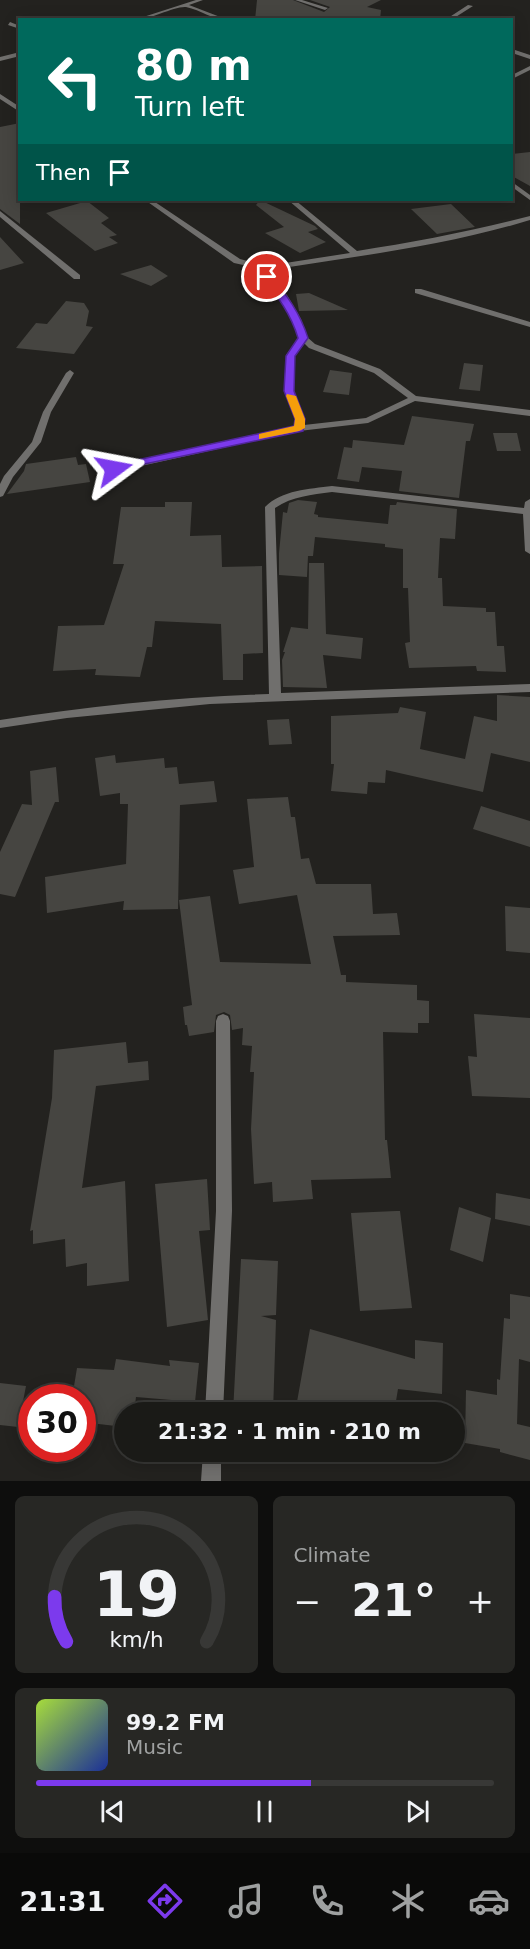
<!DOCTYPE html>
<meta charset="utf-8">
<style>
body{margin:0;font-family:"DejaVu Sans",sans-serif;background:#272724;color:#f1f3f6;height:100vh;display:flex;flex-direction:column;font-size:22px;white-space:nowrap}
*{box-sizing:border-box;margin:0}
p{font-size:20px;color:#9fa1a1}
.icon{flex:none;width:33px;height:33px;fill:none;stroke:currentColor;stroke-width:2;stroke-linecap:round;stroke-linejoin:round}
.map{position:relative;height:1481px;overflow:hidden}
.side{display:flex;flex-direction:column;gap:15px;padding:15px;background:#0e0e0d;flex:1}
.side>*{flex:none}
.banner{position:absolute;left:18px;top:18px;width:495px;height:183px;border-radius:0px;box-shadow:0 3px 15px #0003,0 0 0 2px #383836;background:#00695c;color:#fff;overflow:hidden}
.speed{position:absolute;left:18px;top:1384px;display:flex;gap:12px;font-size:30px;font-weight:700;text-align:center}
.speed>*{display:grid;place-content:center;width:78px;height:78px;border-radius:50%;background:#1a1a17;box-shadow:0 3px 15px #0003,0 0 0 2px #383836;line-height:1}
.speed .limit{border:9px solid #d22;background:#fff;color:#111}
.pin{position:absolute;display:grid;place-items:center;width:51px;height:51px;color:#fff;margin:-26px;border:3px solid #fff;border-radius:50%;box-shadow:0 2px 6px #0007}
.me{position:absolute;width:66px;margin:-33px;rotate:77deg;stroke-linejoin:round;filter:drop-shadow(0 0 4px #0008)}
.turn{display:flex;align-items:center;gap:21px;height:126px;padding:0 18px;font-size:27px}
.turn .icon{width:78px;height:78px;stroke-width:2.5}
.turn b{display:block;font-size:42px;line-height:51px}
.then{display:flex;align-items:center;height:57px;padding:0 18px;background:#0003;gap:12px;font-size:22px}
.big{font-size:45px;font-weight:600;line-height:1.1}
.side .card{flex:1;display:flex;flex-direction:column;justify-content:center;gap:9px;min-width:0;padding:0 21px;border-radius:9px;background:#272724}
.side .dial{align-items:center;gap:0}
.dial svg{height:156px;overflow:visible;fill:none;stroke:#383836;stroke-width:7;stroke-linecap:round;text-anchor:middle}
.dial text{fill:#f1f3f6;stroke:none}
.song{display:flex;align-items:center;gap:18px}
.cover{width:72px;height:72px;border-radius:9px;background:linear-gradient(135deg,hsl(80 70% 55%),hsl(230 70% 35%))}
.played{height:6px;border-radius:3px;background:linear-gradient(90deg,#7c3aed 60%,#383836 60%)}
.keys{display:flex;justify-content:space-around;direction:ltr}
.heat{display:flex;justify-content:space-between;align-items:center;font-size:33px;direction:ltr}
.side .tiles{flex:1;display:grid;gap:15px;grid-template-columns:1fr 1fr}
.card:last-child{grid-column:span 2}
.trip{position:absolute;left:114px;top:1402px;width:351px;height:60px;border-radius:30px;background:#1a1a17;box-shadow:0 3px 15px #0003,0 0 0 2px #383836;font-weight:600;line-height:60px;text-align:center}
.tab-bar{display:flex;height:96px;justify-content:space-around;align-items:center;background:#0a0a09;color:#9fa1a1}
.tab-bar .icon{width:42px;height:42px}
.tab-bar .active{color:#7c3aed}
.tab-bar b{font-size:27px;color:#f1f3f6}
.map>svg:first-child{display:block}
</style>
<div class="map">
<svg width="530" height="1481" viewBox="0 0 530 1481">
<rect width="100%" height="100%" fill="#23221f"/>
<path fill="#464541" d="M257,0H293L324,12L330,7L310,0H381L367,7L381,10L380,20H255Z
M20,123V224L0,209V127Z
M530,152V186L512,176V154Z
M260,200L315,226L318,229L308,232L326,242L300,253L265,233L284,227L256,205Z
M87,201L109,218L101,223L117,235L109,237L118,243L95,251L46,213Z
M451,204L475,227L437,234L411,209Z
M0,237L24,263L0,270Z
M151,265L168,276L151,286L120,274Z
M309,293L348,310L299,311L296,294Z
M66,301L84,303L89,311L86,326L93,327L74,354L16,348L36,323L47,324Z
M464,363L483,365L480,391L459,389Z
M330,370L352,373L349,395L323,392Z
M412,416L474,424L470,441H466L459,498L399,491L402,471L362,467L359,482L337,479L344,447L352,448L353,440L404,445Z
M493,433H517L521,451H497Z
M76,457L78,465L86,464L90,482L7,494L24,471L26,464Z
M298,500L317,502L314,514L318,515V517L388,524L390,505H396L397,502L457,509L455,539L440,538L438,578H442L443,606L486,608V612H495L497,646H504L506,672L477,671L476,666L409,668L405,643L410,642L408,588H403V549L385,547V544L315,537L313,556H308L307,577L279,575V553L283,512L287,513L289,503Z
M165,502H192L190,536L221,535L222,567L262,566L263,653L243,654V680H223L221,624L155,621L152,647H147L140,677L95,675L96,669L53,671L58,626L104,625L124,564H113L121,507H165Z
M309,563H324L326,634L363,638L361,659L323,655L327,688L283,687L282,660L285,652H283L291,627L308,629Z
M497,695L530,697V762L491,753L483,792L386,770L385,783L368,782L367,794L331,791L334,764H331V716L398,713L400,707L426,712L420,749L465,759L474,716L497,721Z
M289,719L292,744L269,745L267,720Z
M115,755L116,763L164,758L165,768L177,767L179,784L214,781L217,802L180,805L178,909L123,910L124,901L47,913L45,877L126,864L128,804H120V793L100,796L95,758Z
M56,767L59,802H55L15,897L0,894V852L22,804L32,805L30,771Z
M288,797L291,817H295L301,859L309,858L316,884H371L373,914L397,913L400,935L333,936L341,975H346V982L417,985V1000L429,1001V1023H418V1033L383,1032L385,1140H387L391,1178L311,1180L313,1199L273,1202L272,1182L254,1184L251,1129L254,1072H250L252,1046L242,1045L243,1028L232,1030L230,1015L224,1012L216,1015L214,1032L189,1036L187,1025H185L183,1007L192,1005L179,900L210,896L220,962L311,964L297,895L239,904L233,870L254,867L247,799Z
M481,806L530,821V847L473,829Z
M505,906L530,908V953L506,951Z
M474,1014L530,1018V1098L472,1096L468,1056L477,1057Z
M126,1042L128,1063L148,1061L149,1080L96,1086L82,1188L125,1181L129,1281L87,1286V1263L66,1267L65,1239L33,1244V1230L30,1231L52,1098L54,1050Z
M207,1179L210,1230L199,1231L208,1320L167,1327L155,1184Z
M496,1193L530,1199V1226L495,1219Z
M459,1207L491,1218L483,1262L450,1250Z
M396,1211H400L412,1308L360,1311L351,1213Z
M241,1259L278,1261L276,1315L261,1316L276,1320L273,1413H233Z
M510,1294L530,1297V1362L519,1359L517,1424L530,1427V1460L500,1452V1449L465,1443L466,1390L497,1395V1379L500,1380L504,1318L510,1319Z
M310,1329L415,1359V1340L443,1343L442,1394L398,1389L394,1413H295Z
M116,1359L170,1366L169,1360L199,1363L195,1402L136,1397L134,1413H124V1427L82,1422V1398H72L77,1368L114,1370Z
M0,1383L26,1386L18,1427L0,1425Z"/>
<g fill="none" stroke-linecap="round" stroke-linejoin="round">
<path fill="#706f6d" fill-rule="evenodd" d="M196,0H203L189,5L228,20C213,20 201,10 186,7C174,6 150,20 134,20Z
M295,0H302L328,8L325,10Z
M468,5L473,6L451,20H445Z
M10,22L20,26V29L8,25Z
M512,49L530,55V59L512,53Z
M20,52V56L0,61V57Z
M530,66V70L512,79V75Z
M0,94L20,107V112L0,99Z
M512,182L530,195V200L512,187Z
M145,200H152L240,259L266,266L350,253L288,200H295L357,251C415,242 473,231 530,216V220C446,246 357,256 270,270L271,277L287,295L301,319L307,337L315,344L380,369L416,396L530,410V416L415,401L368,423L299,431L114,472L111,471L109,469L114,466L295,426L296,419L285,391L286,355L299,338C294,323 289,310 280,298C273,288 264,282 262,269L234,263ZM304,343L309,348L374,373L408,398L366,418L304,425V419L293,391L294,355Z
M0,211L80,275V279H74L0,217Z
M415,289H421L530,322V327L415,293Z
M70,370L74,373L51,412L41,442L13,477L3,496L0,497V484L4,476L32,442L43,412L66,373Z
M332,486L524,508L525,502L530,499V554L525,551L523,514L332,492C311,495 293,496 275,508L281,693L530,684V692L210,704L67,718L0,728V720C89,706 179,697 269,694L265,507C282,490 309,489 332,486Z
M223,1014L228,1016L230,1021L232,1211L223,1413H205L216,1211V1021L218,1016Z
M203,1452H221V1481H201Z"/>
</g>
<path fill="#7c3aed" stroke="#51269a" stroke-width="1.5" d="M264,275H270C287,295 300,313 308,338L295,356L294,391L305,419L303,431L111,471V466L114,465L294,426L295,419L284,391L285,373L286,356L298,338C291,314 278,297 262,277Z"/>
<path fill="#f59e0b" d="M287,394L296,396L305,419V428L299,431L259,439V434L294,426L295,419L286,396Z"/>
</svg>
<div class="speed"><div class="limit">30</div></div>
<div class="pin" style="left:267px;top:277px;background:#d93025"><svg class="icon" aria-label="arrive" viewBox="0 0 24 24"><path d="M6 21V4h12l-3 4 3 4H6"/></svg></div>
<svg class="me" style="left:114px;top:469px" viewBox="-20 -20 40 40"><path d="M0-17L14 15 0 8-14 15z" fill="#7c3aed" stroke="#fff" stroke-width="4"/></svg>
<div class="trip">21:32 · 1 min · 210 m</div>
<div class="banner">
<div class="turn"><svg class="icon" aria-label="left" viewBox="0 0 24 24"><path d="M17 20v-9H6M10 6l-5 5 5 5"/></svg><div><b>80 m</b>Turn left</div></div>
<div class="then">Then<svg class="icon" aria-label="arrive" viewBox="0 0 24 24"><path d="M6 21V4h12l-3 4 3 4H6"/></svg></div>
</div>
</div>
<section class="side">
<div class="tiles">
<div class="card dial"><svg viewBox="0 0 100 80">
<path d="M14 69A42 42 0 1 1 86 69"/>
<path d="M14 69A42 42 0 0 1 8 46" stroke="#7c3aed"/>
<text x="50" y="56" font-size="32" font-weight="700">19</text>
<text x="50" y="72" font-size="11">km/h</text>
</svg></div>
<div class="card"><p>Climate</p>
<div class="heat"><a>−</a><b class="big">21°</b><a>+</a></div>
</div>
<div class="card">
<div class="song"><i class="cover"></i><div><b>99.2 FM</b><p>Music</p></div></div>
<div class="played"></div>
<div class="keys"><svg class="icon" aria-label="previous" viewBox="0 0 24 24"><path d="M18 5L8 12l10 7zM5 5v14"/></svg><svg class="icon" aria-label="pause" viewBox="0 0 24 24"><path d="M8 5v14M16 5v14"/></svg><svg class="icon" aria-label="next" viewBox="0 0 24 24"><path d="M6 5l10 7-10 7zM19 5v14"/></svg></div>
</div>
</div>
</section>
<nav class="tab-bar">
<b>21:31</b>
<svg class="icon active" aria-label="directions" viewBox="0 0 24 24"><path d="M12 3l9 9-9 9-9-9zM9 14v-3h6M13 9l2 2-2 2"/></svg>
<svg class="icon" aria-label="music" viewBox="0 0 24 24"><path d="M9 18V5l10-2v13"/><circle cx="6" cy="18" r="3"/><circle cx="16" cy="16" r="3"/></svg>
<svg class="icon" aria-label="phone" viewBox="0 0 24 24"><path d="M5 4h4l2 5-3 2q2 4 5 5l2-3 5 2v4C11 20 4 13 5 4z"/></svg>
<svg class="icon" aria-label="climate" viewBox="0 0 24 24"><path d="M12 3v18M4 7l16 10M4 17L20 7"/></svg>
<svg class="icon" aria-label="car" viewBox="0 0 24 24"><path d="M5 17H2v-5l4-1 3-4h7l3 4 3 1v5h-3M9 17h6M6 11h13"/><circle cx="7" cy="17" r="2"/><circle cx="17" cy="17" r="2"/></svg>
</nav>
